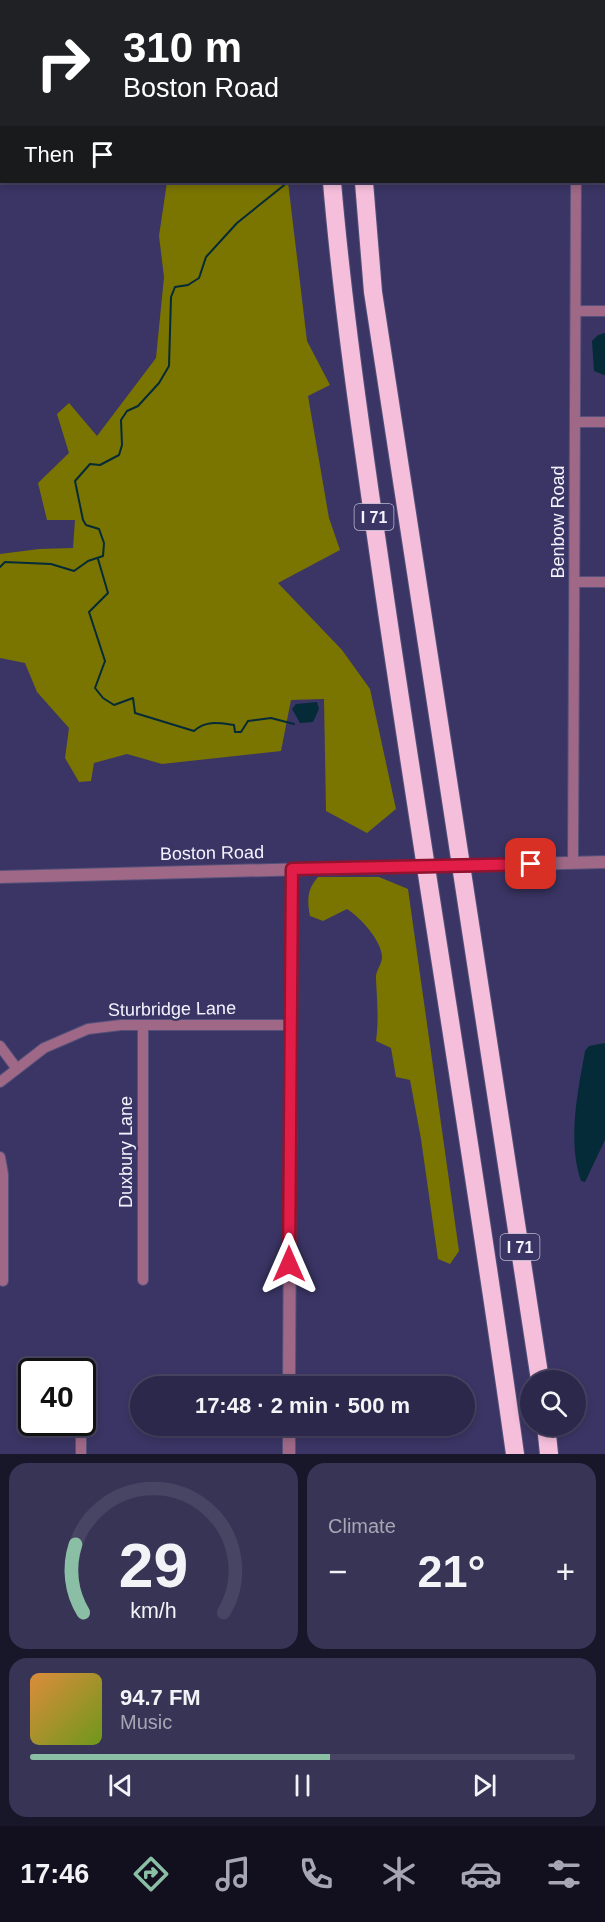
<!DOCTYPE html>
<meta charset="utf-8">
<style>
body{margin:0;font-family:Arial,sans-serif;background:#383455;color:#f1f3f6;height:100vh;display:flex;flex-direction:column;font-size:22px;white-space:nowrap}
*{box-sizing:border-box;margin:0}
p{font-size:20px;color:#a6a6b5}
.icon{flex:none;width:33px;height:33px;fill:none;stroke:currentColor;stroke-width:2;stroke-linecap:round;stroke-linejoin:round}
.map{position:relative;height:1454px;overflow:hidden}
.side{display:flex;flex-direction:column;gap:9px;padding:9px;background:#181629;flex:1}
.side>*{flex:none}
.hud{position:absolute;left:0px;top:0px;width:606px;height:183px;box-shadow:0 3px 9px #0003,0 0 0 2px #484463;background:#202124;color:#fff;overflow:hidden}
.fabs{position:absolute;left:520px;top:1370px;display:grid;gap:12px}
.fabs a{display:grid;place-items:center;width:66px;height:66px;border-radius:50%;background:#2c284b;box-shadow:0 3px 9px #0003,0 0 0 2px #484463;font-size:30px}
.speed{position:absolute;left:18px;top:1358px;display:flex;gap:12px;font-size:30px;font-weight:700;text-align:center}
.speed>*{display:grid;place-content:center;width:78px;height:78px;border-radius:50%;background:#2c284b;box-shadow:0 3px 9px #0003,0 0 0 2px #484463;line-height:1}
.speed .limit{border:3px solid #111;border-radius:9px;background:#fff;color:#111}
.pin{position:absolute;display:grid;place-items:center;width:51px;height:51px;color:#fff;margin:-26px;border-radius:12px;box-shadow:0 3px 9px #0006}
.me{position:absolute;width:66px;margin:-33px;rotate:0deg;stroke-linejoin:round;filter:drop-shadow(0 0 4px #0008)}
.turn{display:flex;align-items:center;gap:21px;height:126px;padding:0 24px;font-size:27px}
.turn .icon{width:78px;height:78px;stroke-width:2.5}
.turn b{display:block;font-size:42px;line-height:51px}
.then{display:flex;align-items:center;height:57px;padding:0 24px;background:#0003;gap:12px;font-size:22px}
.big{font-size:45px;font-weight:600;line-height:1.1}
.side .card{flex:1;display:flex;flex-direction:column;justify-content:center;gap:9px;min-width:0;padding:0 21px;border-radius:18px;background:#383455}
.side .dial{align-items:center;gap:0}
.dial svg{height:156px;overflow:visible;fill:none;stroke:#484463;stroke-width:7;stroke-linecap:round;text-anchor:middle}
.dial text{fill:#f1f3f6;stroke:none}
.song{display:flex;align-items:center;gap:18px}
.cover{width:72px;height:72px;border-radius:9px;background:linear-gradient(135deg,hsl(30 70% 55%),hsl(80 70% 35%))}
.played{height:6px;border-radius:3px;background:linear-gradient(90deg,#8abfa5 55%,#484463 55%)}
.keys{display:flex;justify-content:space-around;direction:ltr}
.heat{display:flex;justify-content:space-between;align-items:center;font-size:33px;direction:ltr}
.side .tiles{flex:1;display:grid;gap:9px;grid-template-columns:1fr 1fr}
.card:last-child{grid-column:span 2}
.trip{position:absolute;left:130px;top:1376px;width:345px;height:60px;border-radius:30px;background:#2c284b;box-shadow:0 3px 9px #0003,0 0 0 2px #484463;font-weight:600;line-height:60px;text-align:center}
.tab-bar{display:flex;height:96px;justify-content:space-around;align-items:center;background:#12101e;color:#a6a6b5}
.tab-bar .icon{width:42px;height:42px}
.tab-bar .on{color:#8abfa5}
.tab-bar b{font-size:27px;color:#f1f3f6}
.map>svg:first-child{display:block}
</style>
<div class="map">
<svg width="605" height="1454" viewBox="0 0 605 1454">
<rect width="100%" height="100%" fill="#3a3564"/>
<path fill="#7a7400" d="M167,182H288L307,341L330,385L308,396L329,518L340,550L278,583L342,650L370,689L396,809L367,833L326,811L324,699L291,700L281,751L162,764L127,754L94,763L91,781L79,782L65,758L69,728L37,692L25,663L0,658V554L39,549L73,548L75,520H47L38,483L69,453L57,414L69,403L97,436L156,358L164,277L159,236Z
M318,877H379L408,889L459,1251L450,1264L438,1259L421,1139L410,1080L396,1077L391,1048L376,1041C379,1020 377,1000 376,979C375,971 382,965 382,957C382,941 360,917 347,909L323,921L310,916C307,901 307,889 318,877Z"/>
<path fill="#052b38" d="M605,333V375H604L594,371L592,341L598,335Z
M317,702L319,709L313,722L300,723L292,709L296,704Z
M605,1043V1140L585,1182L581,1181C567,1140 578,1091 585,1051L589,1046Z"/>
<g fill="none" stroke-linecap="round" stroke-linejoin="round">
<path stroke="#052b38" stroke-width="2" d="M431,2V0
M98,559L108,593L89,612L105,661L95,688L103,698L114,705L133,698L135,713L194,731C206,720 219,723 234,725L235,732H241L248,721L271,718L294,724
M0,567L5,562L51,564L74,571L88,561L103,556L104,543L99,529L86,525L83,520L75,481L90,464L100,465L119,455L122,445L121,420L127,411L138,406L159,383L169,366L171,297L175,287L188,285L199,278L206,257L237,223L288,182"/>
<g stroke="#54507a" stroke-width="12">
<path id="minor" d="M590,2L591,0
M576,311H605
M575,422H605
M575,582H605
M573,862L576,182
M0,1046L17,1069
M0,1082L44,1048L88,1029L121,1025H289
M0,1157L3,1174V1281
M143,1280V1025
M81,1454V1422"/>
</g>
<g stroke="#54507a" stroke-width="14">
<path id="tertiary" d="M488,865L605,862
M0,877L385,867
M289,1386L292,869
M289,1454V1425"/>
</g>
<g stroke="#54507a" stroke-width="20">
<path id="motorway" d="M316,0V2
M349,0V2
M332,182C344,321 365,459 385,598C427,884 475,1168 515,1454
M364,182L373,292L540,1380
M546,1425L549,1454"/>
</g>
<use href="#minor" stroke="#9e6886" stroke-width="10"/>
<use href="#tertiary" stroke="#9e6886" stroke-width="12"/>
<use href="#motorway" stroke="#f5bfdb" stroke-width="18"/>
<g stroke="#54507a" stroke-width="14" stroke-linecap="butt">
<path id="tertiary-bridge" d="M385,867L488,865"/>
</g>
<use href="#tertiary-bridge" stroke="#9e6886" stroke-width="12"/>
</g>
<g fill="none" stroke-linecap="round" stroke-linejoin="round">
<g stroke="#92132f" stroke-width="15">
<path id="route" d="M289,1264L292,869L531,864"/>
</g>
<use href="#route" stroke="#e11d48" stroke-width="10"/>
</g>
<g text-anchor="middle" dominant-baseline="central" stroke-width="4.5" stroke-linejoin="round" paint-order="stroke">
<g fill="#3a3564" stroke="#bcbad0" stroke-width="1.5">
<rect x="354.5" y="504" width="39" height="26" rx="4.5"/>
<rect x="500.5" y="1234" width="39" height="26" rx="4.5"/>
</g>
<g font-size="16" font-weight="bold" fill="#f3f3ff">
<text x="374" y="517">I 71</text>
<text x="520" y="1247">I 71</text>
</g>
<g font-size="18" fill="#f3f3ff" stroke="#3a3564">
<text transform="translate(558 522) rotate(-90)">Benbow Road</text>
<text transform="translate(212 853) rotate(-1)">Boston Road</text>
<text transform="translate(172 1009) rotate(-1)">Sturbridge Lane</text>
<text transform="translate(126 1152) rotate(-90)">Duxbury Lane</text>
</g>
</g>
</svg>
<div class="fabs">
<a><svg class="icon" aria-label="search" viewBox="0 0 24 24"><circle cx="10" cy="10" r="6"/><path d="M15 15l6 6"/></svg></a>
</div>
<div class="speed"><div class="limit">40</div></div>
<div class="pin" style="left:531px;top:864px;background:#d93025"><svg class="icon" aria-label="arrive" viewBox="0 0 24 24"><path d="M6 21V4h12l-3 4 3 4H6"/></svg></div>
<svg class="me" style="left:289px;top:1264px" viewBox="-20 -20 40 40"><path d="M0-17L14 15 0 8-14 15z" fill="#e11d48" stroke="#fff" stroke-width="4"/></svg>
<div class="trip">17:48 · 2 min · 500 m</div>
<div class="hud">
<div class="turn"><svg class="icon" aria-label="right" viewBox="0 0 24 24"><path d="M7 20v-9h11M14 6l5 5-5 5"/></svg><div><b>310 m</b>Boston Road</div></div>
<div class="then">Then<svg class="icon" aria-label="arrive" viewBox="0 0 24 24"><path d="M6 21V4h12l-3 4 3 4H6"/></svg></div>
</div>
</div>
<section class="side">
<div class="tiles">
<div class="card dial"><svg viewBox="0 0 100 80">
<path d="M14 69A42 42 0 1 1 86 69"/>
<path d="M14 69A42 42 0 0 1 10 34" stroke="#8abfa5"/>
<text x="50" y="56" font-size="32" font-weight="700">29</text>
<text x="50" y="72" font-size="11">km/h</text>
</svg></div>
<div class="card"><p>Climate</p>
<div class="heat"><a>−</a><b class="big">21°</b><a>+</a></div>
</div>
<div class="card">
<div class="song"><i class="cover"></i><div><b>94.7 FM</b><p>Music</p></div></div>
<div class="played"></div>
<div class="keys"><svg class="icon" aria-label="previous" viewBox="0 0 24 24"><path d="M18 5L8 12l10 7zM5 5v14"/></svg><svg class="icon" aria-label="pause" viewBox="0 0 24 24"><path d="M8 5v14M16 5v14"/></svg><svg class="icon" aria-label="next" viewBox="0 0 24 24"><path d="M6 5l10 7-10 7zM19 5v14"/></svg></div>
</div>
</div>
</section>
<nav class="tab-bar">
<b>17:46</b>
<svg class="icon on" aria-label="directions" viewBox="0 0 24 24"><path d="M12 3l9 9-9 9-9-9zM9 14v-3h6M13 9l2 2-2 2"/></svg>
<svg class="icon" aria-label="music" viewBox="0 0 24 24"><path d="M9 18V5l10-2v13"/><circle cx="6" cy="18" r="3"/><circle cx="16" cy="16" r="3"/></svg>
<svg class="icon" aria-label="phone" viewBox="0 0 24 24"><path d="M5 4h4l2 5-3 2q2 4 5 5l2-3 5 2v4C11 20 4 13 5 4z"/></svg>
<svg class="icon" aria-label="climate" viewBox="0 0 24 24"><path d="M12 3v18M4 7l16 10M4 17L20 7"/></svg>
<svg class="icon" aria-label="car" viewBox="0 0 24 24"><path d="M5 17H2v-5l4-1 3-4h7l3 4 3 1v5h-3M9 17h6M6 11h13"/><circle cx="7" cy="17" r="2"/><circle cx="17" cy="17" r="2"/></svg>
<svg class="icon" aria-label="filters" viewBox="0 0 24 24"><path d="M4 7h16M4 17h16"/><circle cx="9" cy="7" r="2"/><circle cx="15" cy="17" r="2"/></svg>
</nav>
